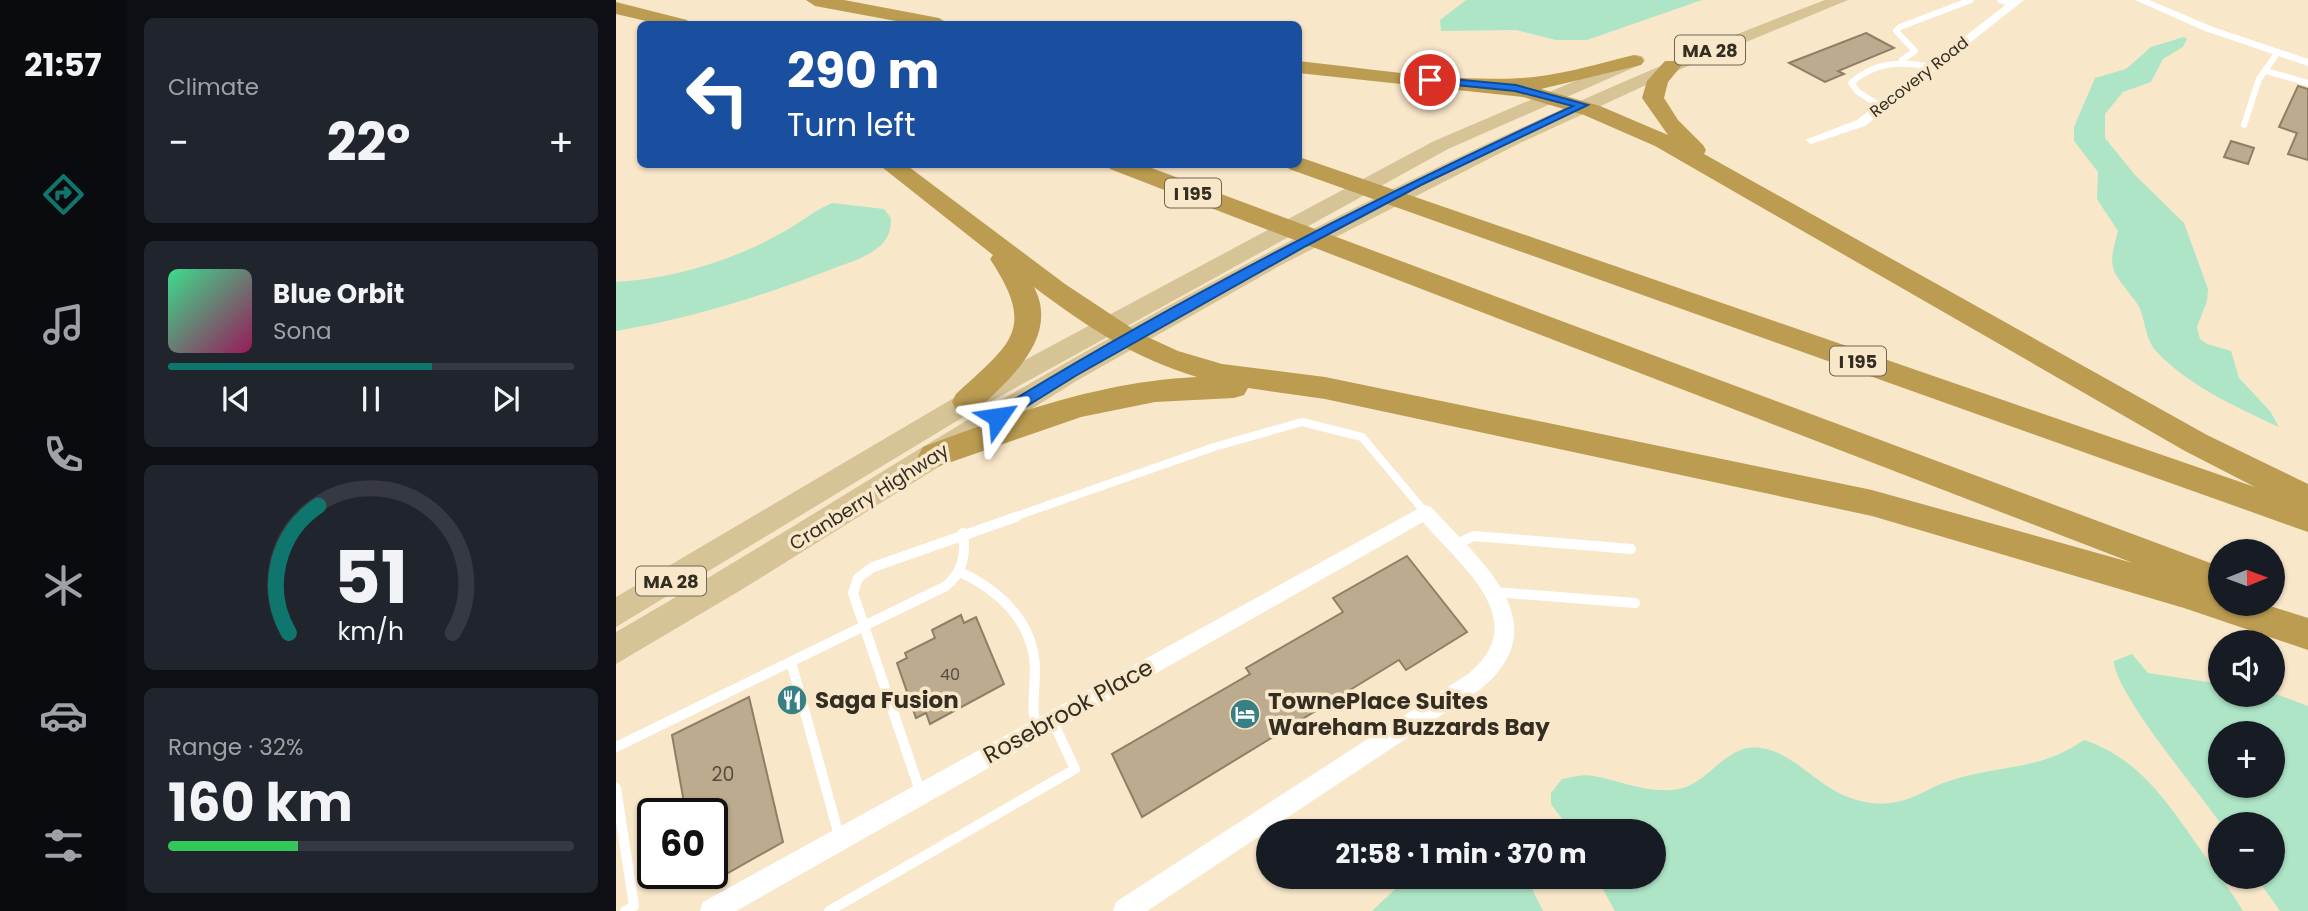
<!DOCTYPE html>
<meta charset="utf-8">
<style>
body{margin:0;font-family:Poppins,sans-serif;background:#20242c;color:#f1f3f6;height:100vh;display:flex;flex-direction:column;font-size:26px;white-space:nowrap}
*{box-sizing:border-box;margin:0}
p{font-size:23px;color:#9ea1a6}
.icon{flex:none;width:38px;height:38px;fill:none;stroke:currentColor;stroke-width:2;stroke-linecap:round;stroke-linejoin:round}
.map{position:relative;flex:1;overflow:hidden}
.details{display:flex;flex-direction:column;gap:18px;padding:18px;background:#0d0f14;width:490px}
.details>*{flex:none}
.guide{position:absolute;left:21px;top:21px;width:665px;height:147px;border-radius:10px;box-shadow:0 2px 5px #0004;background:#1a4fa0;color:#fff;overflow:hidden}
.needle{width:46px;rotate:89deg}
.tools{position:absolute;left:1592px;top:539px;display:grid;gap:14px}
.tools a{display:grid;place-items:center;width:77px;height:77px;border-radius:50%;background:#171b24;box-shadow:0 2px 5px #0004;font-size:35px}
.speed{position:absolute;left:21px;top:798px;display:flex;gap:14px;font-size:35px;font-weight:700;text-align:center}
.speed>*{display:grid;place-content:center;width:91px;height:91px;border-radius:50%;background:#171b24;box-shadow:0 2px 5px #0004;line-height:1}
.speed .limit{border:4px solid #111;border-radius:10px;background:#fff;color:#111}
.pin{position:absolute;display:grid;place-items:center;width:60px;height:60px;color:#fff;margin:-30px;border:4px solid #fff;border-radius:50%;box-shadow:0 2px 7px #0007}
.me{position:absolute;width:77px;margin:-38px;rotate:58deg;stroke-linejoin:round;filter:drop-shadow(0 0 5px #0008)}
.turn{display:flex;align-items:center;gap:24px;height:147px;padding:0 35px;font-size:32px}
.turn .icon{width:91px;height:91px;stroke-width:2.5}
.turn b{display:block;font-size:49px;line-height:60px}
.big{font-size:52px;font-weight:700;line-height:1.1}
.details .tile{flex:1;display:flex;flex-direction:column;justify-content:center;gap:10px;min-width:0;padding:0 24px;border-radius:10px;background:#20242c}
.details .dial{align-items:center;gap:0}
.dial svg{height:182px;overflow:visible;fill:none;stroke:#363941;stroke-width:7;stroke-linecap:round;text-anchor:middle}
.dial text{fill:#f1f3f6;stroke:none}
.song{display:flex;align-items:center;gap:21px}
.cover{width:84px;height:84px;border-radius:10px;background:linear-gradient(135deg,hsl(150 70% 55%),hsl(330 70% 35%))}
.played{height:7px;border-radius:4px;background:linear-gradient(90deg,#0f766e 65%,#363941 65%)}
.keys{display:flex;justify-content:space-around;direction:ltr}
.heat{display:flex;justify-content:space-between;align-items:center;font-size:38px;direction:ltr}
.charge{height:10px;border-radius:5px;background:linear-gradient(90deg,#34c759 32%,#363941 0)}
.trip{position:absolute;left:640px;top:819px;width:410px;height:70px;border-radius:35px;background:#171b24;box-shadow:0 2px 5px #0004;font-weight:700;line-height:70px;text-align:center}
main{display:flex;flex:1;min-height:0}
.tabs{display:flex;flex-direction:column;width:126px;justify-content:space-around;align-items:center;background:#090b0e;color:#9ea1a6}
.tabs .icon{width:49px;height:49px}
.tabs .selected{color:#0f766e}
.tabs b{font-size:32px;color:#f1f3f6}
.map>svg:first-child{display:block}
</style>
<main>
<nav class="tabs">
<b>21:57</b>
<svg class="icon selected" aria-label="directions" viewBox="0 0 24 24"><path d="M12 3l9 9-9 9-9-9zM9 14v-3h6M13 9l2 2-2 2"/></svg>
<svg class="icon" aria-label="music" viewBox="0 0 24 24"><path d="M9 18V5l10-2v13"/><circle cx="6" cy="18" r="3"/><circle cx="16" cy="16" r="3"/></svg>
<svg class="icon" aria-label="phone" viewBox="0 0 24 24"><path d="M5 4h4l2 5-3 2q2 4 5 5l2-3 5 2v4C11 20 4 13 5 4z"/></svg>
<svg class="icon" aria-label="climate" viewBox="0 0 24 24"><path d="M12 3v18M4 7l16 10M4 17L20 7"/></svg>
<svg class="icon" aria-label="car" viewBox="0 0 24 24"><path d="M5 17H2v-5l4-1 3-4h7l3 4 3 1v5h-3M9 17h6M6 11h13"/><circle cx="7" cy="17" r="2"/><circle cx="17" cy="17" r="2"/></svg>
<svg class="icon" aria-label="filters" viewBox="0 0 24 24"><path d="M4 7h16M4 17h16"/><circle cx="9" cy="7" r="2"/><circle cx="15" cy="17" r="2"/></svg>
</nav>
<section class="details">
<div class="tile"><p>Climate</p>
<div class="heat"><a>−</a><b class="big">22°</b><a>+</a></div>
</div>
<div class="tile">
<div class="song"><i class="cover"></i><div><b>Blue Orbit</b><p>Sona</p></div></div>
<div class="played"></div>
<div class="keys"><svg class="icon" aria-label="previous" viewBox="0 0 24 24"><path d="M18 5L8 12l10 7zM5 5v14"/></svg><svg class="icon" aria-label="pause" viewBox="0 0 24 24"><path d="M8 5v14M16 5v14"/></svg><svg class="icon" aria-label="next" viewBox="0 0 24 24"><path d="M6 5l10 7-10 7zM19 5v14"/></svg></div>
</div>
<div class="tile dial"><svg viewBox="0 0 100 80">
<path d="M14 69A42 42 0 1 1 86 69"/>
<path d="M14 69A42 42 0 0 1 27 13" stroke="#0f766e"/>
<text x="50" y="56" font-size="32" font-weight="700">51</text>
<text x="50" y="72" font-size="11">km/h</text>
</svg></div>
<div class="tile"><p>Range · 32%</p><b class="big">160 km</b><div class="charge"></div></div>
</section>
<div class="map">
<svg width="1692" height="911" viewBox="0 0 1692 911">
<rect width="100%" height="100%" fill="#f9e7ca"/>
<path fill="#aee5c6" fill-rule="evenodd" d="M850,0H1086L971,40H940L900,30L825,31L824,20Z
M1568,37L1571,39L1567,47L1547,59L1535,82L1507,92L1489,114V138L1519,175L1568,223L1592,289L1591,301L1581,327L1584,339L1591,344L1615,351L1623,378L1654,411L1663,427C1622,408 1571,385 1540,351C1528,338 1530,316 1520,302C1497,270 1490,273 1502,231L1481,199L1482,172L1458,141V127L1479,78L1510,69L1535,47Z
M216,203L268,209L275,218C275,229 273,238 264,246C250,258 232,263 216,269C147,296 73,319 0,331V282C58,279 125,258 174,228C189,219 200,210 216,203Z
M1516,654L1532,673L1605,684V695L1657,693L1692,706V911H1664L1640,877H1657V824H1605C1583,792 1498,692 1498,661ZM1657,733V786H1605V733Z
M1468,740C1523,758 1552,803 1584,849C1598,869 1614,889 1627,911H999L980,877H1038V831H955L935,804V793L946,779C957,777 967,774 978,776C1006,781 1037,796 1067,788C1096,779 1111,743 1145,748C1177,752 1201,786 1232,797C1245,802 1260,805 1274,803C1296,801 1312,788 1333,781C1382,765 1424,771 1468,740Z
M792,877H910L927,911H756Z"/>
<path fill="#bcab8f" stroke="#8f7f64" stroke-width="2" d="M1250,33L1278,48L1222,71L1228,74L1209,82L1173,63Z
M1682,86L1692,89V160L1672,154L1681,133L1663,127Z
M1615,141L1638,148L1632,164L1608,157Z
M791,556L851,632L790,670L783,660L526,817L496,754L634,674L630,668L727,612L717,598Z
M345,615L348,623L360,617L388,684L314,724L310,713L300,718L281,663L291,658L289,653L319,638L316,630Z
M133,697L167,842L96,882V814H70L56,735Z"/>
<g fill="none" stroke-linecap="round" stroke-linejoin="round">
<path stroke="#fff" stroke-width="6" d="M1384,0L1398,4
M1286,60L1299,51L1280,31L1284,27L1355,0
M1650,71L1692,83
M1266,107L1242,92L1235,83C1260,61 1285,61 1317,67
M1628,125L1643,79L1662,52"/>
<path stroke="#fff" stroke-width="8" d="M395,518L598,447L686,422L746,437L809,512"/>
<path stroke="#fff" stroke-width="10" d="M838,545L858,536L1015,549
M344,572C384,591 418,622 419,669C419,690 415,709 420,729
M879,592L1019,603
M175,662L224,839
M0,747L330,586C347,572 350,554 347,533
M0,788L18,906L9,911
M305,794L237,593L242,578L257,567L400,517
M213,911L459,769L436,720"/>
<path fill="#fff" fill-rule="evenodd" d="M1396,0H1408L1249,126L1195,144L1189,140L1241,120Z
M1519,0H1533L1597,27L1692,59V66L1589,31Z
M809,505L815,507C862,559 944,622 866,688L531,911H497L500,902L852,674C918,620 845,567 807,522L120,911H84L87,902Z"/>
<path fill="#d6c497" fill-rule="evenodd" d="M1209,0H1232L1065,69L904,143L667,264L462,380L125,590L0,664V632C155,543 304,445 460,357C701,221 950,98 1209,0Z
M1020,55L1026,56L1029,60L1026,64L832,149L354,413L0,627V597L336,399L818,141Z"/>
<path fill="#bb9c51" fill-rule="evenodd" d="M190,0H228L323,18L333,24H296L199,6Z
M0,2L71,20L74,24H43L0,14Z
M1018,55L1025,57L1028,61L1025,65L925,89L984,106L1052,135L1026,98L1031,81L1049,61H1063L1066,65L1052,82L1048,98L1062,120L1087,145L1090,150L1088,154L1591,435L1692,484V532L673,169L670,164H682V157L689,159L1639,487L1569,451L1039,146L968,115L907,97L682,73V61C760,69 840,84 918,77C952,73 985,63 1018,55Z
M262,164H289L449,284L523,333L562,351L606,364L709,377L1256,490L1517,563L494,169L491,164H525L1605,567V604H1648L1692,618V650L1568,608L1256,516L709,399L632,388L628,395L618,398L539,402L465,417L318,468L307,465L302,456L307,447C395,414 486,381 581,377C518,358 471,327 418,287C444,337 394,378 362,410L351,413L340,410L336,402L340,394C395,343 421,330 374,259L377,255Z"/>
</g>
<path fill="#1a73e8" stroke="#114b97" stroke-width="2" d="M814,77L900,85L972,105L805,185L690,246L461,375L387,421H376V413C563,298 758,198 957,106L899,91L810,82L808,80Z"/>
<defs>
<g id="restaurant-disc" transform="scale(1.575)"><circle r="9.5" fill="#378085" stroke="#f9e7ca"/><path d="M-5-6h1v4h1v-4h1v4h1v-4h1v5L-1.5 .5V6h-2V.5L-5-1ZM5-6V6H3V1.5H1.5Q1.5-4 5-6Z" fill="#fff"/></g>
<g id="hotel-disc" transform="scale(1.575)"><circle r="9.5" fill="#378085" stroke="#f9e7ca"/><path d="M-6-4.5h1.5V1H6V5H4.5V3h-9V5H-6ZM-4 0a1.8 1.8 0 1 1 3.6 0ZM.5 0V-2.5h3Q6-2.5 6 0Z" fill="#fff"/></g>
</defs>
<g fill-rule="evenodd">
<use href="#restaurant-disc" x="176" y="700"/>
<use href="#hotel-disc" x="629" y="714"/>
</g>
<g text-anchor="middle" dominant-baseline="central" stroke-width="7" stroke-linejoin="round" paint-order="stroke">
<g font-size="16" fill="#342e22" stroke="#f9e7ca">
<text transform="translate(1303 77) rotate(-38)">Recovery Road</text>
</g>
<g font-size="16" fill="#564d3d">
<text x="334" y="674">40</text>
</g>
<g fill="#f9e7ca" stroke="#6f6654" stroke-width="2">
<rect x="1059" y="35.5" width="70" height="29" rx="5"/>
<rect x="549" y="178.5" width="56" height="29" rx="5"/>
<rect x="1214" y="346.5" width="56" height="29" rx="5"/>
<rect x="20" y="566.5" width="70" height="29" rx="5"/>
</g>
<g font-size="18" font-weight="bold" fill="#342e22">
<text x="1094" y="50">MA 28</text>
<text x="577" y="193">I 195</text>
<text x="1242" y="361">I 195</text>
<text x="55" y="581">MA 28</text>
</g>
<g font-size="19" fill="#342e22" stroke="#f9e7ca">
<text transform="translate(253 497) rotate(-32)">Cranberry Highway</text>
</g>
<g font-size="19" fill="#564d3d">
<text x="107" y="774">20</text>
</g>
<g font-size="23" font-weight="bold" fill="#342e22" stroke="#f9e7ca" text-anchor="start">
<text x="199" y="700">Saga Fusion</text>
<text x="652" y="701">TownePlace Suites<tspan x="652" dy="26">Wareham Buzzards Bay</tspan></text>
</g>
<g font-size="23" fill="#342e22" stroke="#f9e7ca">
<text transform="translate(452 711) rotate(-29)">Rosebrook Place</text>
</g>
</g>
</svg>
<div class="tools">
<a><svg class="needle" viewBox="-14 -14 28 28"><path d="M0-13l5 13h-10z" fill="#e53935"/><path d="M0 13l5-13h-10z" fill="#9ea1a6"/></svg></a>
<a><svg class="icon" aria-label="sound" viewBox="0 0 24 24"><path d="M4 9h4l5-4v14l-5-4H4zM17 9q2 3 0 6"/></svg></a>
<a>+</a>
<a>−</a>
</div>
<div class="speed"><div class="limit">60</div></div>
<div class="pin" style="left:814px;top:80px;background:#d93025"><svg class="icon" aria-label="arrive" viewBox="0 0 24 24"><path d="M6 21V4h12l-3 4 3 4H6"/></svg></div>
<svg class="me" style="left:382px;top:417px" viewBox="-20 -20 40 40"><path d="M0-17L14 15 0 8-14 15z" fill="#1a73e8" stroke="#fff" stroke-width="4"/></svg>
<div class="trip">21:58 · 1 min · 370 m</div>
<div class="guide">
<div class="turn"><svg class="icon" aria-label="left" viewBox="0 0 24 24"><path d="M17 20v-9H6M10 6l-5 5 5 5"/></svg><div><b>290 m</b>Turn left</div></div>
</div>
</div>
</main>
